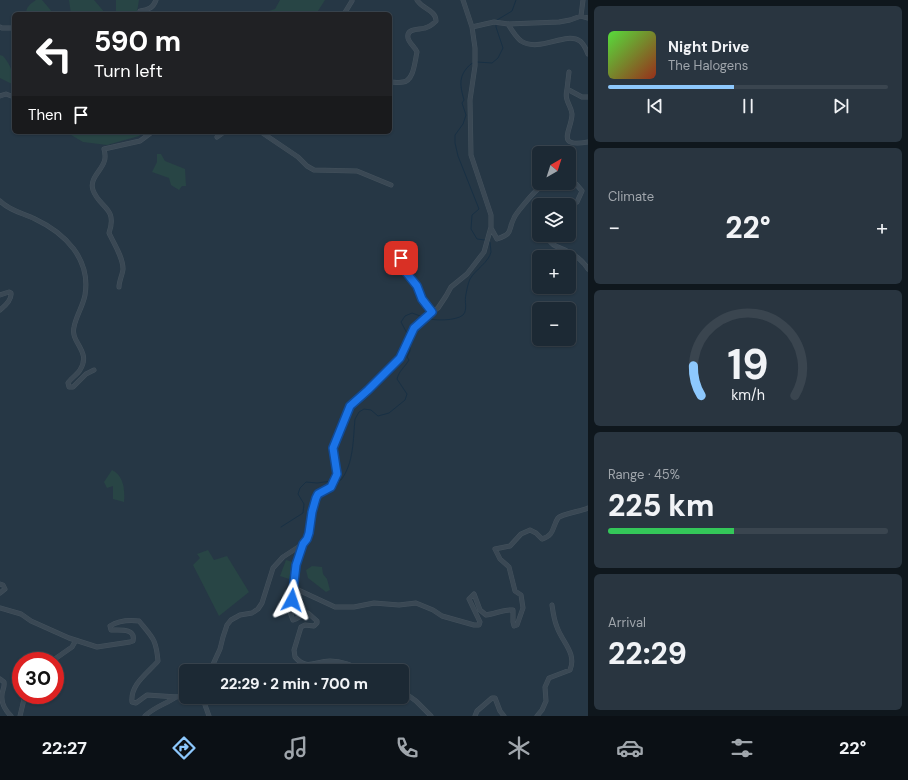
<!DOCTYPE html>
<meta charset="utf-8">
<style>
body{margin:0;font-family:"DM Sans",sans-serif;background:#293540;color:#f1f3f6;height:100vh;display:flex;flex-direction:column;font-size:15px;white-space:nowrap}
*{box-sizing:border-box;margin:0}
p{font-size:13px;color:#a0a6ac}
.icon{flex:none;width:22px;height:22px;fill:none;stroke:currentColor;stroke-width:2;stroke-linecap:round;stroke-linejoin:round}
.map{position:relative;flex:1;overflow:hidden}
.side{display:flex;flex-direction:column;gap:6px;padding:6px;background:#0f171d;width:320px}
.side>*{flex:none}
.top-card{position:absolute;left:12px;top:12px;width:380px;height:122px;border-radius:6px;box-shadow:0 1px 3px #0004,0 0 0 1px #3a454f;background:#202124;color:#fff;overflow:hidden}
.needle{width:26px;rotate:39deg}
.buttons{position:absolute;left:532px;top:146px;display:grid;gap:8px}
.buttons a{display:grid;place-items:center;width:44px;height:44px;border-radius:6px;background:#1c2934;box-shadow:0 1px 3px #0004,0 0 0 1px #3a454f;font-size:20px}
.speed{position:absolute;left:12px;top:652px;display:flex;gap:8px;font-size:20px;font-weight:700;text-align:center}
.speed>*{display:grid;place-content:center;width:52px;height:52px;border-radius:50%;background:#1c2934;box-shadow:0 1px 3px #0004,0 0 0 1px #3a454f;line-height:1}
.speed .limit{border:6px solid #d22;background:#fff;color:#111}
.pin{position:absolute;display:grid;place-items:center;width:34px;height:34px;color:#fff;margin:-17px;border-radius:8px;box-shadow:0 2px 6px #0006}
.me{position:absolute;width:44px;margin:-22px;rotate:5deg;stroke-linejoin:round;filter:drop-shadow(0 0 3px #0008)}
.turn{display:flex;align-items:center;gap:14px;height:84px;padding:0 16px;font-size:18px}
.turn .icon{width:52px;height:52px;stroke-width:2.5}
.turn b{display:block;font-size:28px;line-height:34px}
.then{display:flex;align-items:center;height:38px;padding:0 16px;background:#0003;gap:8px;font-size:15px}
.big{font-size:30px;font-weight:800;line-height:1.1}
.side .widget{flex:1;display:flex;flex-direction:column;justify-content:center;gap:6px;min-width:0;padding:0 14px;border-radius:6px;background:#293540}
.side .dial{align-items:center;gap:0}
.dial svg{height:104px;overflow:visible;fill:none;stroke:#3a454f;stroke-width:7;stroke-linecap:round;text-anchor:middle}
.dial text{fill:#f1f3f6;stroke:none}
.song{display:flex;align-items:center;gap:12px}
.cover{width:48px;height:48px;border-radius:6px;background:linear-gradient(135deg,hsl(110 70% 55%),hsl(10 70% 35%))}
.played{height:4px;border-radius:2px;background:linear-gradient(90deg,#8dc8fd 45%,#3a454f 45%)}
.keys{display:flex;justify-content:space-around;direction:ltr}
.heat{display:flex;justify-content:space-between;align-items:center;font-size:22px;direction:ltr}
.charge{height:6px;border-radius:3px;background:linear-gradient(90deg,#34c759 45%,#3a454f 0)}
.trip{position:absolute;left:179px;top:664px;width:230px;height:40px;border-radius:6px;background:#1c2934;box-shadow:0 1px 3px #0004,0 0 0 1px #3a454f;font-weight:800;line-height:40px;text-align:center}
.tab-bar{display:flex;height:64px;justify-content:space-around;align-items:center;background:#0b1015;color:#a0a6ac}
.tab-bar .icon{width:28px;height:28px}
.tab-bar .current{color:#8dc8fd}
.tab-bar b{font-size:18px;color:#f1f3f6}
main{display:flex;flex:1;min-height:0}
.map>svg:first-child{display:block}
</style>
<main>
<div class="map">
<svg width="588" height="716" viewBox="0 0 588 716">
<rect width="100%" height="100%" fill="#263745"/>
<path fill="#284545" d="M36,0H42L54,14H26C26,7 30,4 36,0Z
M69,0H94L106,14H71Z
M116,0H139L137,12L133,14H118L116,13Z
M280,0H325L316,14H256L263,13L275,9Z
M0,55L3,56C10,64 14,73 14,85L0,78Z
M66,132H143L139,136L107,145L83,142Z
M157,154H161L165,161L185,169L186,186H182L179,190L171,185L169,178L152,172L157,162Z
M112,470C124,476 125,490 124,502L113,499V486L107,488L104,482Z
M208,550L214,560L227,556L249,592L219,616L193,565L200,558L197,554Z
M286,560L296,563L289,579L280,576Z
M312,566L322,567L323,574L327,579L330,590L326,592L308,578L306,570Z"/>
<g fill="none" stroke-linecap="round" stroke-linejoin="round">
<path stroke="#183044" stroke-width="1" d="M497,20L512,11L516,0
M477,62L492,63L498,58L503,48L496,27V23
M473,63C470,64 469,66 466,69C458,79 461,89 464,100L462,103L466,115L463,124L455,135V143L458,156L479,209L472,215L471,229L477,239L485,240
M426,318C434,321 456,321 463,315C468,310 464,301 466,294C467,289 468,283 470,279C475,270 489,262 491,252C491,249 490,245 490,242H488
M408,335L401,322L405,316L412,313L423,317
M335,481L341,480C354,463 353,439 355,419L359,412L364,409L371,410L378,416L389,413L405,400L407,394L397,379C399,371 404,368 409,360L407,357L410,351V340
M281,527L303,513L304,504L298,494L300,488L306,482L317,483L332,481"/>
<g stroke="#44525d" stroke-width="5">
<path id="minor" d="M139,14L140,11C148,10 153,8 156,0
M344,14L352,1
M581,16L583,0
M508,24C511,29 516,37 521,41C540,53 565,31 580,41C584,44 586,49 588,54
M0,27L2,28H14
M472,27L494,22L508,24L559,22L570,20L581,16L588,18
M569,72L567,89L582,97H588
M390,82C394,82 399,83 403,82C414,81 415,60 417,52C415,47 409,43 408,38C406,28 419,30 425,28C429,27 433,24 436,21C436,10 422,9 417,0
M567,89C564,102 571,104 572,114C572,130 554,148 588,142
M0,96L6,94L14,97
M261,132L298,157L307,166L314,170L357,171L391,185
M217,137L224,132
M569,180L576,184L582,191L577,202L569,206
M0,201C10,211 23,213 35,219C65,233 91,259 85,295C83,306 76,316 74,327C70,343 92,351 80,370C77,375 71,378 68,383L69,387H73L86,374L94,370
M491,228L497,239C514,233 507,232 514,218C516,213 533,193 538,189C542,186 546,185 550,183
M547,235V238C554,247 556,246 565,250C574,254 583,261 588,269
M401,258L405,271L412,279L417,287L422,299L432,312
M119,287C119,281 123,273 123,269C123,257 114,244 109,233C118,207 99,208 93,190C89,179 101,171 104,162C106,158 105,153 104,149L140,141L152,132
M0,295L9,292L11,293C12,300 5,306 0,310
M303,544L294,575V588L290,612L293,620C299,619 302,613 308,613L317,621V623L314,626L305,625L301,627L294,650L295,657C307,671 315,661 330,661C343,661 353,666 364,671
M0,584L3,585L5,589L0,593
M294,588L335,607H354L374,603L399,605L416,603L433,610L442,616L474,625H479L480,622L469,599L474,594L480,610L486,615C495,614 504,609 513,610V622L514,626L517,625L523,608L521,595L515,591L509,567L500,559L495,549L510,546L521,534L530,530L536,533L542,539C555,535 552,527 558,518C561,514 582,511 588,508
M0,608L21,614L31,621L69,638L97,647L130,642L133,641C136,628 120,630 111,630L110,626C118,621 130,620 139,621C153,638 156,639 158,661C148,673 130,684 132,702L136,703L147,695L177,697L186,694
M52,661L72,647L76,640
M210,671L220,649L223,637L227,625L231,620L240,615L252,613L258,609L262,603L273,568L283,557L303,544L307,539L312,512L316,497L318,494L331,487L337,474L333,448L352,404L368,391L400,358L414,328L423,319L438,308L446,296L451,287L467,274L484,252L491,227V215L471,155L470,100L475,66V48L472,27L463,0
M0,679L4,682C5,688 2,690 2,695C1,703 6,711 11,716
M402,691L416,701L431,716
M204,697L205,705L209,716
M20,716L25,695
M145,716C154,707 166,704 176,697
M475,716L477,711L492,698H495L500,711L504,716
M537,716L542,710L546,701L545,687L549,678L570,670C577,653 562,642 557,627C554,620 553,612 552,605"/>
</g>
<use href="#minor" stroke="#3a4854" stroke-width="4"/>
</g>
<g fill="none" stroke-linecap="round" stroke-linejoin="round">
<g stroke="#114b97" stroke-width="10">
<path id="route" d="M292,600L296,565L303,544L307,539L309,533L312,512L316,498L318,494L331,487L337,474L333,448L350,406L368,390L400,358L414,328L432,312L422,299L417,286L405,271L401,258"/>
</g>
<use href="#route" stroke="#1a73e8" stroke-width="7"/>
</g>
</svg>
<div class="buttons">
<a><svg class="needle" viewBox="-14 -14 28 28"><path d="M0-13l5 13h-10z" fill="#e53935"/><path d="M0 13l5-13h-10z" fill="#a0a6ac"/></svg></a>
<a><svg class="icon" aria-label="layers" viewBox="0 0 24 24"><path d="M12 4l9 5-9 5-9-5zM3 14l9 5 9-5"/></svg></a>
<a>+</a>
<a>−</a>
</div>
<div class="speed"><div class="limit">30</div></div>
<div class="pin" style="left:401px;top:258px;background:#d93025"><svg class="icon" aria-label="arrive" viewBox="0 0 24 24"><path d="M6 21V4h12l-3 4 3 4H6"/></svg></div>
<svg class="me" style="left:292px;top:600px" viewBox="-20 -20 40 40"><path d="M0-17L14 15 0 8-14 15z" fill="#1a73e8" stroke="#fff" stroke-width="4"/></svg>
<div class="trip">22:29 · 2 min · 700 m</div>
<div class="top-card">
<div class="turn"><svg class="icon" aria-label="left" viewBox="0 0 24 24"><path d="M17 20v-9H6M10 6l-5 5 5 5"/></svg><div><b>590 m</b>Turn left</div></div>
<div class="then">Then<svg class="icon" aria-label="arrive" viewBox="0 0 24 24"><path d="M6 21V4h12l-3 4 3 4H6"/></svg></div>
</div>
</div>
<section class="side">
<div class="widget">
<div class="song"><i class="cover"></i><div><b>Night Drive</b><p>The Halogens</p></div></div>
<div class="played"></div>
<div class="keys"><svg class="icon" aria-label="previous" viewBox="0 0 24 24"><path d="M18 5L8 12l10 7zM5 5v14"/></svg><svg class="icon" aria-label="pause" viewBox="0 0 24 24"><path d="M8 5v14M16 5v14"/></svg><svg class="icon" aria-label="next" viewBox="0 0 24 24"><path d="M6 5l10 7-10 7zM19 5v14"/></svg></div>
</div>
<div class="widget"><p>Climate</p>
<div class="heat"><a>−</a><b class="big">22°</b><a>+</a></div>
</div>
<div class="widget dial"><svg viewBox="0 0 100 80">
<path d="M14 69A42 42 0 1 1 86 69"/>
<path d="M14 69A42 42 0 0 1 8 46" stroke="#8dc8fd"/>
<text x="50" y="56" font-size="32" font-weight="700">19</text>
<text x="50" y="72" font-size="11">km/h</text>
</svg></div>
<div class="widget"><p>Range · 45%</p><b class="big">225 km</b><div class="charge"></div></div>
<div class="widget"><p>Arrival</p><b class="big">22:29</b></div>
</section>
</main>
<nav class="tab-bar">
<b>22:27</b>
<svg class="icon current" aria-label="directions" viewBox="0 0 24 24"><path d="M12 3l9 9-9 9-9-9zM9 14v-3h6M13 9l2 2-2 2"/></svg>
<svg class="icon" aria-label="music" viewBox="0 0 24 24"><path d="M9 18V5l10-2v13"/><circle cx="6" cy="18" r="3"/><circle cx="16" cy="16" r="3"/></svg>
<svg class="icon" aria-label="phone" viewBox="0 0 24 24"><path d="M5 4h4l2 5-3 2q2 4 5 5l2-3 5 2v4C11 20 4 13 5 4z"/></svg>
<svg class="icon" aria-label="climate" viewBox="0 0 24 24"><path d="M12 3v18M4 7l16 10M4 17L20 7"/></svg>
<svg class="icon" aria-label="car" viewBox="0 0 24 24"><path d="M5 17H2v-5l4-1 3-4h7l3 4 3 1v5h-3M9 17h6M6 11h13"/><circle cx="7" cy="17" r="2"/><circle cx="17" cy="17" r="2"/></svg>
<svg class="icon" aria-label="filters" viewBox="0 0 24 24"><path d="M4 7h16M4 17h16"/><circle cx="9" cy="7" r="2"/><circle cx="15" cy="17" r="2"/></svg>
<b>22°</b>
</nav>
